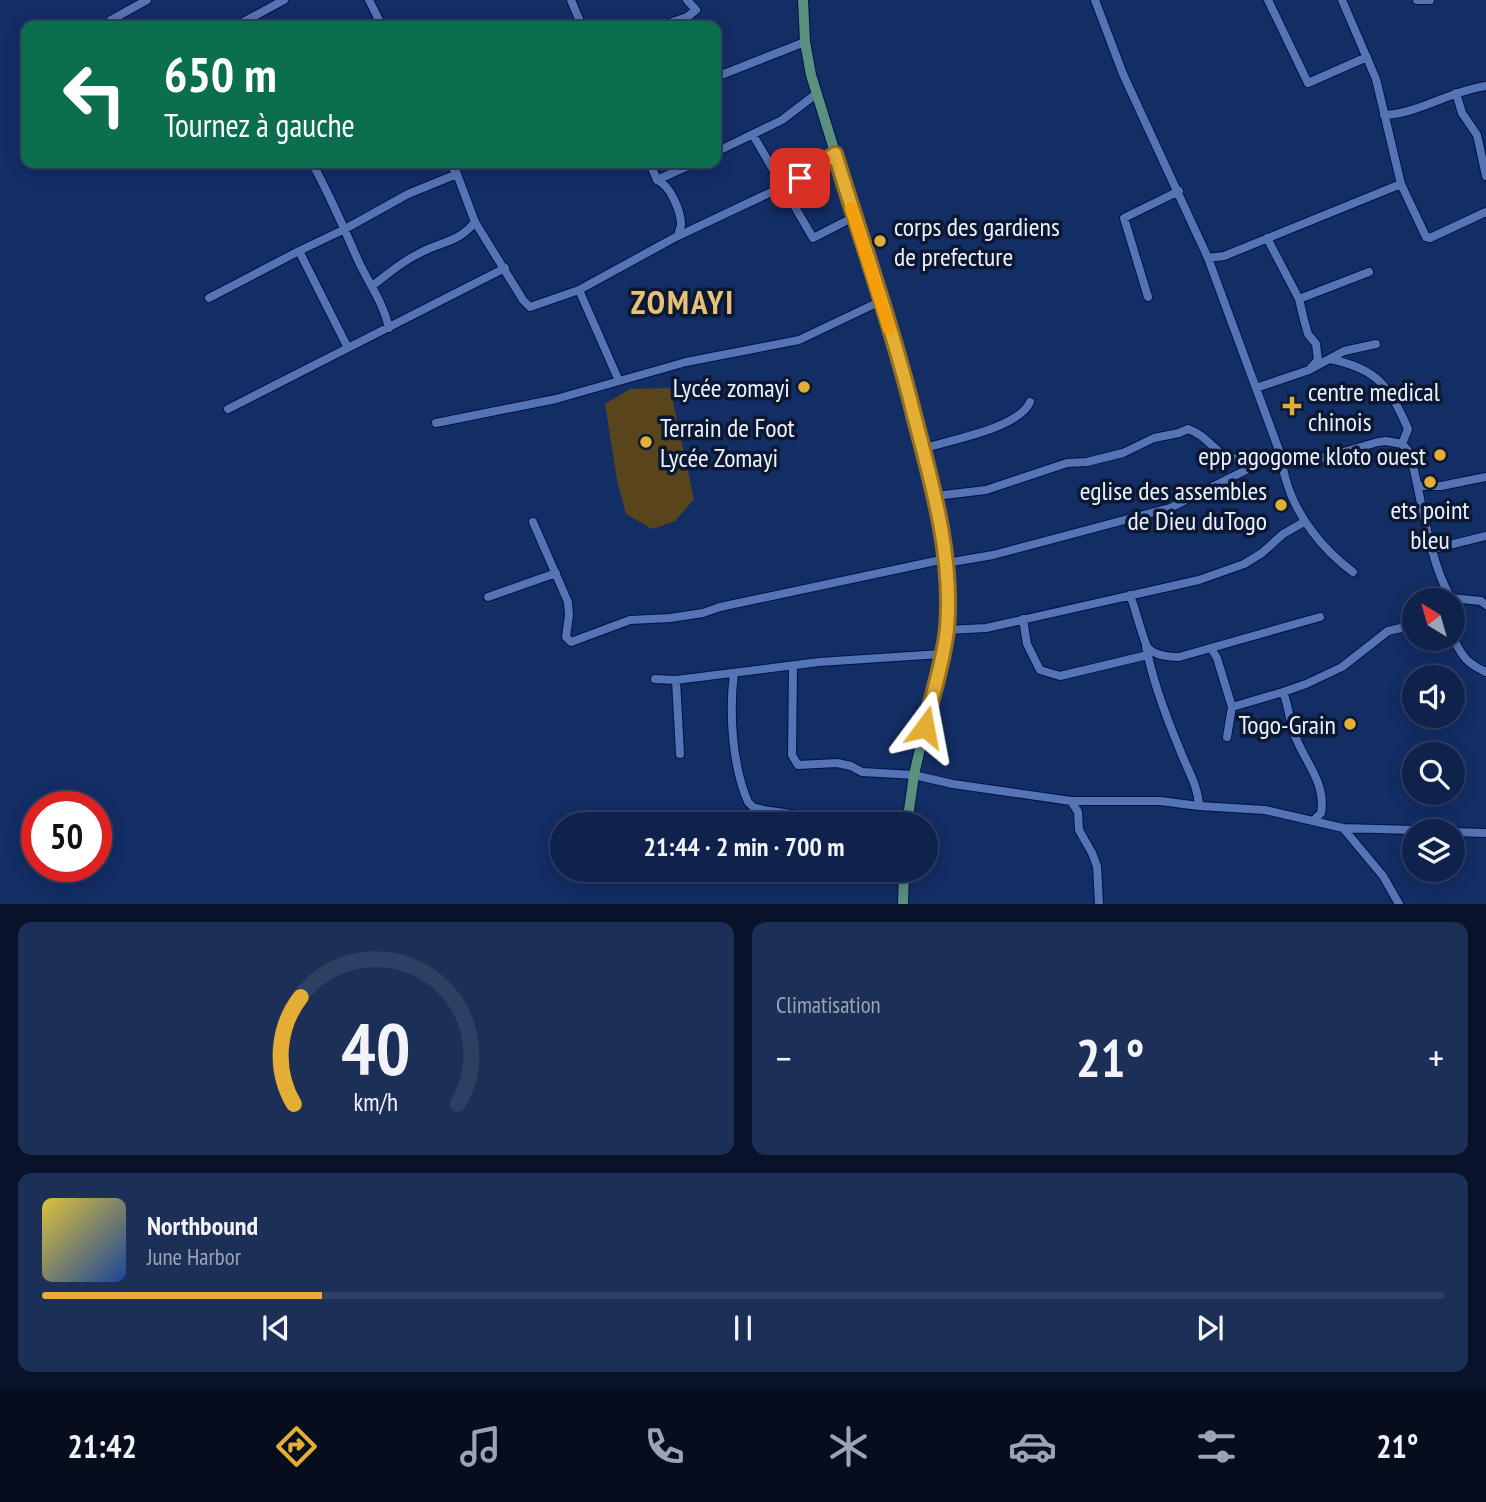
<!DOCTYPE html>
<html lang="fr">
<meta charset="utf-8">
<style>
body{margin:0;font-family:"PT Sans Narrow",sans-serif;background:#1c2f56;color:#f1f3f6;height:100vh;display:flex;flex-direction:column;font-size:26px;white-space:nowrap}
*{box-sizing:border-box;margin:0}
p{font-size:23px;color:#9ba4b5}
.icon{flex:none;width:38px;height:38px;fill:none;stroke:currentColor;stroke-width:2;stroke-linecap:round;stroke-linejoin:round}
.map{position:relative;height:904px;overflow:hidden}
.side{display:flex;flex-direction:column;gap:18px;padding:18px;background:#08132a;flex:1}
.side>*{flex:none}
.top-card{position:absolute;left:21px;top:21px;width:700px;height:147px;border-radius:14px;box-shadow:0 4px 18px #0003,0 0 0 2px #2e3f64;background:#0b6e4f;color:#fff;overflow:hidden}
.needle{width:46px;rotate:323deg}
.buttons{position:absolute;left:1402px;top:588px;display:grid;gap:14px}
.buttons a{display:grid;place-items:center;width:63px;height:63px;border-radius:50%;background:#0e224c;box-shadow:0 4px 18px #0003,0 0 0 2px #2e3f64;font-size:35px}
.speed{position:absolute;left:21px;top:791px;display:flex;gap:14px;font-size:35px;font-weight:700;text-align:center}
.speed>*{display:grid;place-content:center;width:91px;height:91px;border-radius:50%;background:#0e224c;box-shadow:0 4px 18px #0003,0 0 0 2px #2e3f64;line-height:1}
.speed .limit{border:10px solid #d22;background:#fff;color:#111}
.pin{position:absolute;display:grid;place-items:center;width:60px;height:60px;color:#fff;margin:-30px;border-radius:14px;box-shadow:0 4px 10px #0006}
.me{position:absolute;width:77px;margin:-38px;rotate:13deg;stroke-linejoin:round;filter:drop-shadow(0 0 5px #0008)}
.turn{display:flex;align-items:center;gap:24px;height:147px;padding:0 28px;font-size:32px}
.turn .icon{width:91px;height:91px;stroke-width:2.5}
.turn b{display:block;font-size:49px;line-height:60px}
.big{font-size:52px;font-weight:800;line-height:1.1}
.side .tile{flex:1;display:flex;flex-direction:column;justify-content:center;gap:10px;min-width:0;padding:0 24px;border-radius:14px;background:#1c2f56}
.side .dial{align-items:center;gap:0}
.dial svg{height:182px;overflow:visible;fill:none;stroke:#2e3f64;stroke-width:7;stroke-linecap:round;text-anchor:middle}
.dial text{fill:#f1f3f6;stroke:none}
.song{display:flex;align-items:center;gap:21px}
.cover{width:84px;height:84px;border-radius:10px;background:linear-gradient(135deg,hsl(50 70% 55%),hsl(220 70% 35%))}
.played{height:7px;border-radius:4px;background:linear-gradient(90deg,#e4ae35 20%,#2e3f64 20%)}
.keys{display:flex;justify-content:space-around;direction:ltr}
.heat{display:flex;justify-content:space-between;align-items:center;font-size:38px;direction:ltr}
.side .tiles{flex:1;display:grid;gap:18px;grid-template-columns:1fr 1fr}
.tile:last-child{grid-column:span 2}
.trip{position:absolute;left:550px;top:812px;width:388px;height:70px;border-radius:35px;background:#0e224c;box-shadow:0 4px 18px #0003,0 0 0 2px #2e3f64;font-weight:800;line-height:70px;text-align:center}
.tabs{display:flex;height:112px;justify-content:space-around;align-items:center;background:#060e1e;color:#9ba4b5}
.tabs .icon{width:49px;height:49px}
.tabs .on{color:#e4ae35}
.tabs b{font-size:32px;color:#f1f3f6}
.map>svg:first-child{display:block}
</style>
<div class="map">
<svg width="1486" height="904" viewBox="0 0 1486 904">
<rect width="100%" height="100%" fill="#132d65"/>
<path fill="#58451c" d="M670,388L694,499L675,521L652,529L626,514L617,480L605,404L630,389Z"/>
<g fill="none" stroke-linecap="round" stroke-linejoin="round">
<g stroke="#001148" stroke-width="10">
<path id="minor" d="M369,0L382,26
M571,0L582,26
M1095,0L1123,74L1208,258L1280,453C1282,462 1283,471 1286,480C1296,516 1323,550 1353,572
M1268,0L1308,83L1367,57
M1342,0L1376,79L1401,184
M1417,0H1430
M111,20L147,0
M236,26L284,0
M661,26L687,17L696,10L687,0
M716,77L805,42
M1456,93L1462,113L1477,135L1486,176
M1384,115C1420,113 1450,91 1486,86
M753,135L813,238L854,217
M716,152L782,120L816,94
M312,163C329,193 343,226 357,258C368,283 383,301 389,328
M450,163L457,174L475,222L523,300L530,307L579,290L674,238L784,186L800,178L835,154
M650,163L657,180C670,185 681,211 681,225C681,226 678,235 678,236
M657,180L694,163
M1267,238L1299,299L1304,320L1308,334L1316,344L1318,360L1309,370
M299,251L348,348
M1208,258L1224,256L1401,184L1426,237L1430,238L1486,212
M372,286C387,275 401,262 418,254C441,241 457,244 475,222
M579,290L619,381
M1148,297L1124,218L1179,191
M209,298L299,251L345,229L408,194L457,174
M1299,299L1369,272
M1330,359C1378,369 1389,386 1408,429L1402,444
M1256,388L1309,370L1344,351L1376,344
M228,409L505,268
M436,423L556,399L686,362L799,340L881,301
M925,448C951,440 1019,428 1030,402
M1283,463L1326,457L1378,442L1386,441L1402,444L1410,453C1421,495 1429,562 1451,598L1481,601L1486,605
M1419,486H1441L1486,477
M935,496L986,490L1067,463L1087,462L1123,453L1154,438L1179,433L1188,429C1203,434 1209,444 1221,453C1229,459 1240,457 1253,466
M533,522L568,602L569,615L566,637L571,642L630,620L670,618L703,613L720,607L945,559
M1433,549L1486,536
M946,563L993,555L1170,508L1280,453
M1130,595C1134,604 1144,643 1148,648C1156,656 1169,657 1179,657L1320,617
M488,597L556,573
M1023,619L1027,644L1040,670L1060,676L1148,655
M947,630L986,628L1199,580L1244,564L1262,553L1283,534L1304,522
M1452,636C1462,656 1466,663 1486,672
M1146,646C1152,679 1167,719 1180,750C1187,769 1198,785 1199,806
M1211,648L1217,658L1232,707L1227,737
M793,667L792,755L798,765L837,763L851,766L862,772L914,775L953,784L1071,801H1160L1199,806L1265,810L1343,828L1447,831
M734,673C729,712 732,765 748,802L753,807L763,810L862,824
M655,679L676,680L819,662L941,654
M676,680L680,754
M1283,692L1306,684L1342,667L1388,631L1414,625
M1232,707L1283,692C1288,704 1289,717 1293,730C1301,758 1327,781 1321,813L1314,820
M1071,801L1078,812L1079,830L1092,853L1097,866L1099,904
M1343,828L1383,876L1399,904
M1452,832L1486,833"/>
</g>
<g stroke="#001148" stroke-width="12">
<path id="major" d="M803,0L805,42L811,75L910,394L935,496L946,563L947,630L914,775L907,824
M903,904L904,870"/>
</g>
<use href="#minor" stroke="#5574b3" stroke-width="8"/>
<use href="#major" stroke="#5a907e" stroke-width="10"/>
</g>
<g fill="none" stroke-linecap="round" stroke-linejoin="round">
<g stroke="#947122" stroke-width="18">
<path id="route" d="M800,178L835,154C862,242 893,329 915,419C933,487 953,557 947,628C944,661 932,695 925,727"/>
</g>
<use href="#route" stroke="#e4ae35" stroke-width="12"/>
<path stroke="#f59e0b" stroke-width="12" d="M851,208L889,329"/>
</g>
<g fill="#e4ae35" stroke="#0c1831" stroke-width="2.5">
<circle cx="880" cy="241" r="7"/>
<circle cx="804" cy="387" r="7"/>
<path d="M1288.5 395.5h7v7h7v7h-7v7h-7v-7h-7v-7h7z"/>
<circle cx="646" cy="442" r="7"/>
<circle cx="1440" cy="455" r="7"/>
<circle cx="1430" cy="482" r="7"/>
<circle cx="1281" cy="505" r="7"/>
<circle cx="1350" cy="724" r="7"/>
</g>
<g text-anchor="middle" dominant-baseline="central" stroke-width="7" stroke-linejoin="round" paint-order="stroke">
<g font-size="26" fill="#e9f1ff" stroke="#0c1831" text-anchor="end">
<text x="894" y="226" text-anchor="start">corps des gardiens<tspan x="894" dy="30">de prefecture</tspan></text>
<text x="790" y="387">Lycée zomayi</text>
<text x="1308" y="391" text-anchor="start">centre medical<tspan x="1308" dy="30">chinois</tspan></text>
<text x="660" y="427" text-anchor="start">Terrain de Foot<tspan x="660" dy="30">Lycée Zomayi</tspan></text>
<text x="1426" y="455">epp agogome kloto ouest</text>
<text x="1267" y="490">eglise des assembles<tspan x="1267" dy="30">de Dieu duTogo</tspan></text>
<text x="1430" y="509" text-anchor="middle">ets point<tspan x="1430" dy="30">bleu</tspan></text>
<text x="1336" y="724">Togo-Grain</text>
</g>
<g font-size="33" font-weight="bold" letter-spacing="2" fill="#e6c179" stroke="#0c1831">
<text x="683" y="301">ZOMAYI</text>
</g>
</g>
</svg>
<div class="buttons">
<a><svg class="needle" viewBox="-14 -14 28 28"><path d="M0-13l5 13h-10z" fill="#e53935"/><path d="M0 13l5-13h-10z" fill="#9ba4b5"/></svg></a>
<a><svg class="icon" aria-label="sound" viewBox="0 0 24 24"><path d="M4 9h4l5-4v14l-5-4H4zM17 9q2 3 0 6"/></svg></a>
<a><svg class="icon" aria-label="search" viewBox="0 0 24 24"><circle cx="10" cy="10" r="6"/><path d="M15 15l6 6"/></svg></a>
<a><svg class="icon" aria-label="layers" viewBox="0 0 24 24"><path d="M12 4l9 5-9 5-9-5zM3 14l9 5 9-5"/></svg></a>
</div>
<div class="speed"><div class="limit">50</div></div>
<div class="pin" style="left:800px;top:178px;background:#d93025"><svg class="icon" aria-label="arrive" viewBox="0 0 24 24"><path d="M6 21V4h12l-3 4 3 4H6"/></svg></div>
<svg class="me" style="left:925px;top:727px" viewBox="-20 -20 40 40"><path d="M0-17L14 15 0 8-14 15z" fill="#e4ae35" stroke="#fff" stroke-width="4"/></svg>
<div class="trip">21:44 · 2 min · 700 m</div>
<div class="top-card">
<div class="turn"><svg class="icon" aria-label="left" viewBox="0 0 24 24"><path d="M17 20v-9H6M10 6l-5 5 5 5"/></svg><div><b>650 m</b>Tournez à gauche</div></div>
</div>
</div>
<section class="side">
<div class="tiles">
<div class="tile dial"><svg viewBox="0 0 100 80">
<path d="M14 69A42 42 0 1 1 86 69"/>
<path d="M14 69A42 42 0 0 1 17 22" stroke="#e4ae35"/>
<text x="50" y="56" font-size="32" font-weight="700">40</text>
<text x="50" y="72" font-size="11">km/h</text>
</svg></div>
<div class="tile"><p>Climatisation</p>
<div class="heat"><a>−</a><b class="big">21°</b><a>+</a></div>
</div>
<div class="tile">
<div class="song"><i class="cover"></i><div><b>Northbound</b><p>June Harbor</p></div></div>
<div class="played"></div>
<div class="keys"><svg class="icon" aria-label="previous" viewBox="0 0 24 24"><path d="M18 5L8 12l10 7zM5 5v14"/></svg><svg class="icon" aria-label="pause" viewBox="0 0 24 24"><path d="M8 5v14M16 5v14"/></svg><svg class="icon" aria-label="next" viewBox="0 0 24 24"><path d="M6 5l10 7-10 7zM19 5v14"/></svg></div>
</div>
</div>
</section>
<nav class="tabs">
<b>21:42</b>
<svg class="icon on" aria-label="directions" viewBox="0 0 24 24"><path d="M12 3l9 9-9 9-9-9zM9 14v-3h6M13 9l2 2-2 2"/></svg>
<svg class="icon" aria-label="music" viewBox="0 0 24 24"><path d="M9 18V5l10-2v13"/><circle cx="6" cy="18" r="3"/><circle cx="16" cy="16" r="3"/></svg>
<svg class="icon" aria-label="phone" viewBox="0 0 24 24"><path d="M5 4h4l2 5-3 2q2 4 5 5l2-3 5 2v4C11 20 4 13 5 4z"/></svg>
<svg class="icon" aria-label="climate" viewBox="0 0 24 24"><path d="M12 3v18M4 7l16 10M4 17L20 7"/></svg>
<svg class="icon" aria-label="car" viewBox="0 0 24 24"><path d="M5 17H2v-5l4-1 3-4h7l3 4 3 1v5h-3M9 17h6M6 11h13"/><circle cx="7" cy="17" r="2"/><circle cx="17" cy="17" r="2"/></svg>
<svg class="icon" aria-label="filters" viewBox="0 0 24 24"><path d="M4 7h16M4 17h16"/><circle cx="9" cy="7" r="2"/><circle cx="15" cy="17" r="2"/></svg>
<b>21°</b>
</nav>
